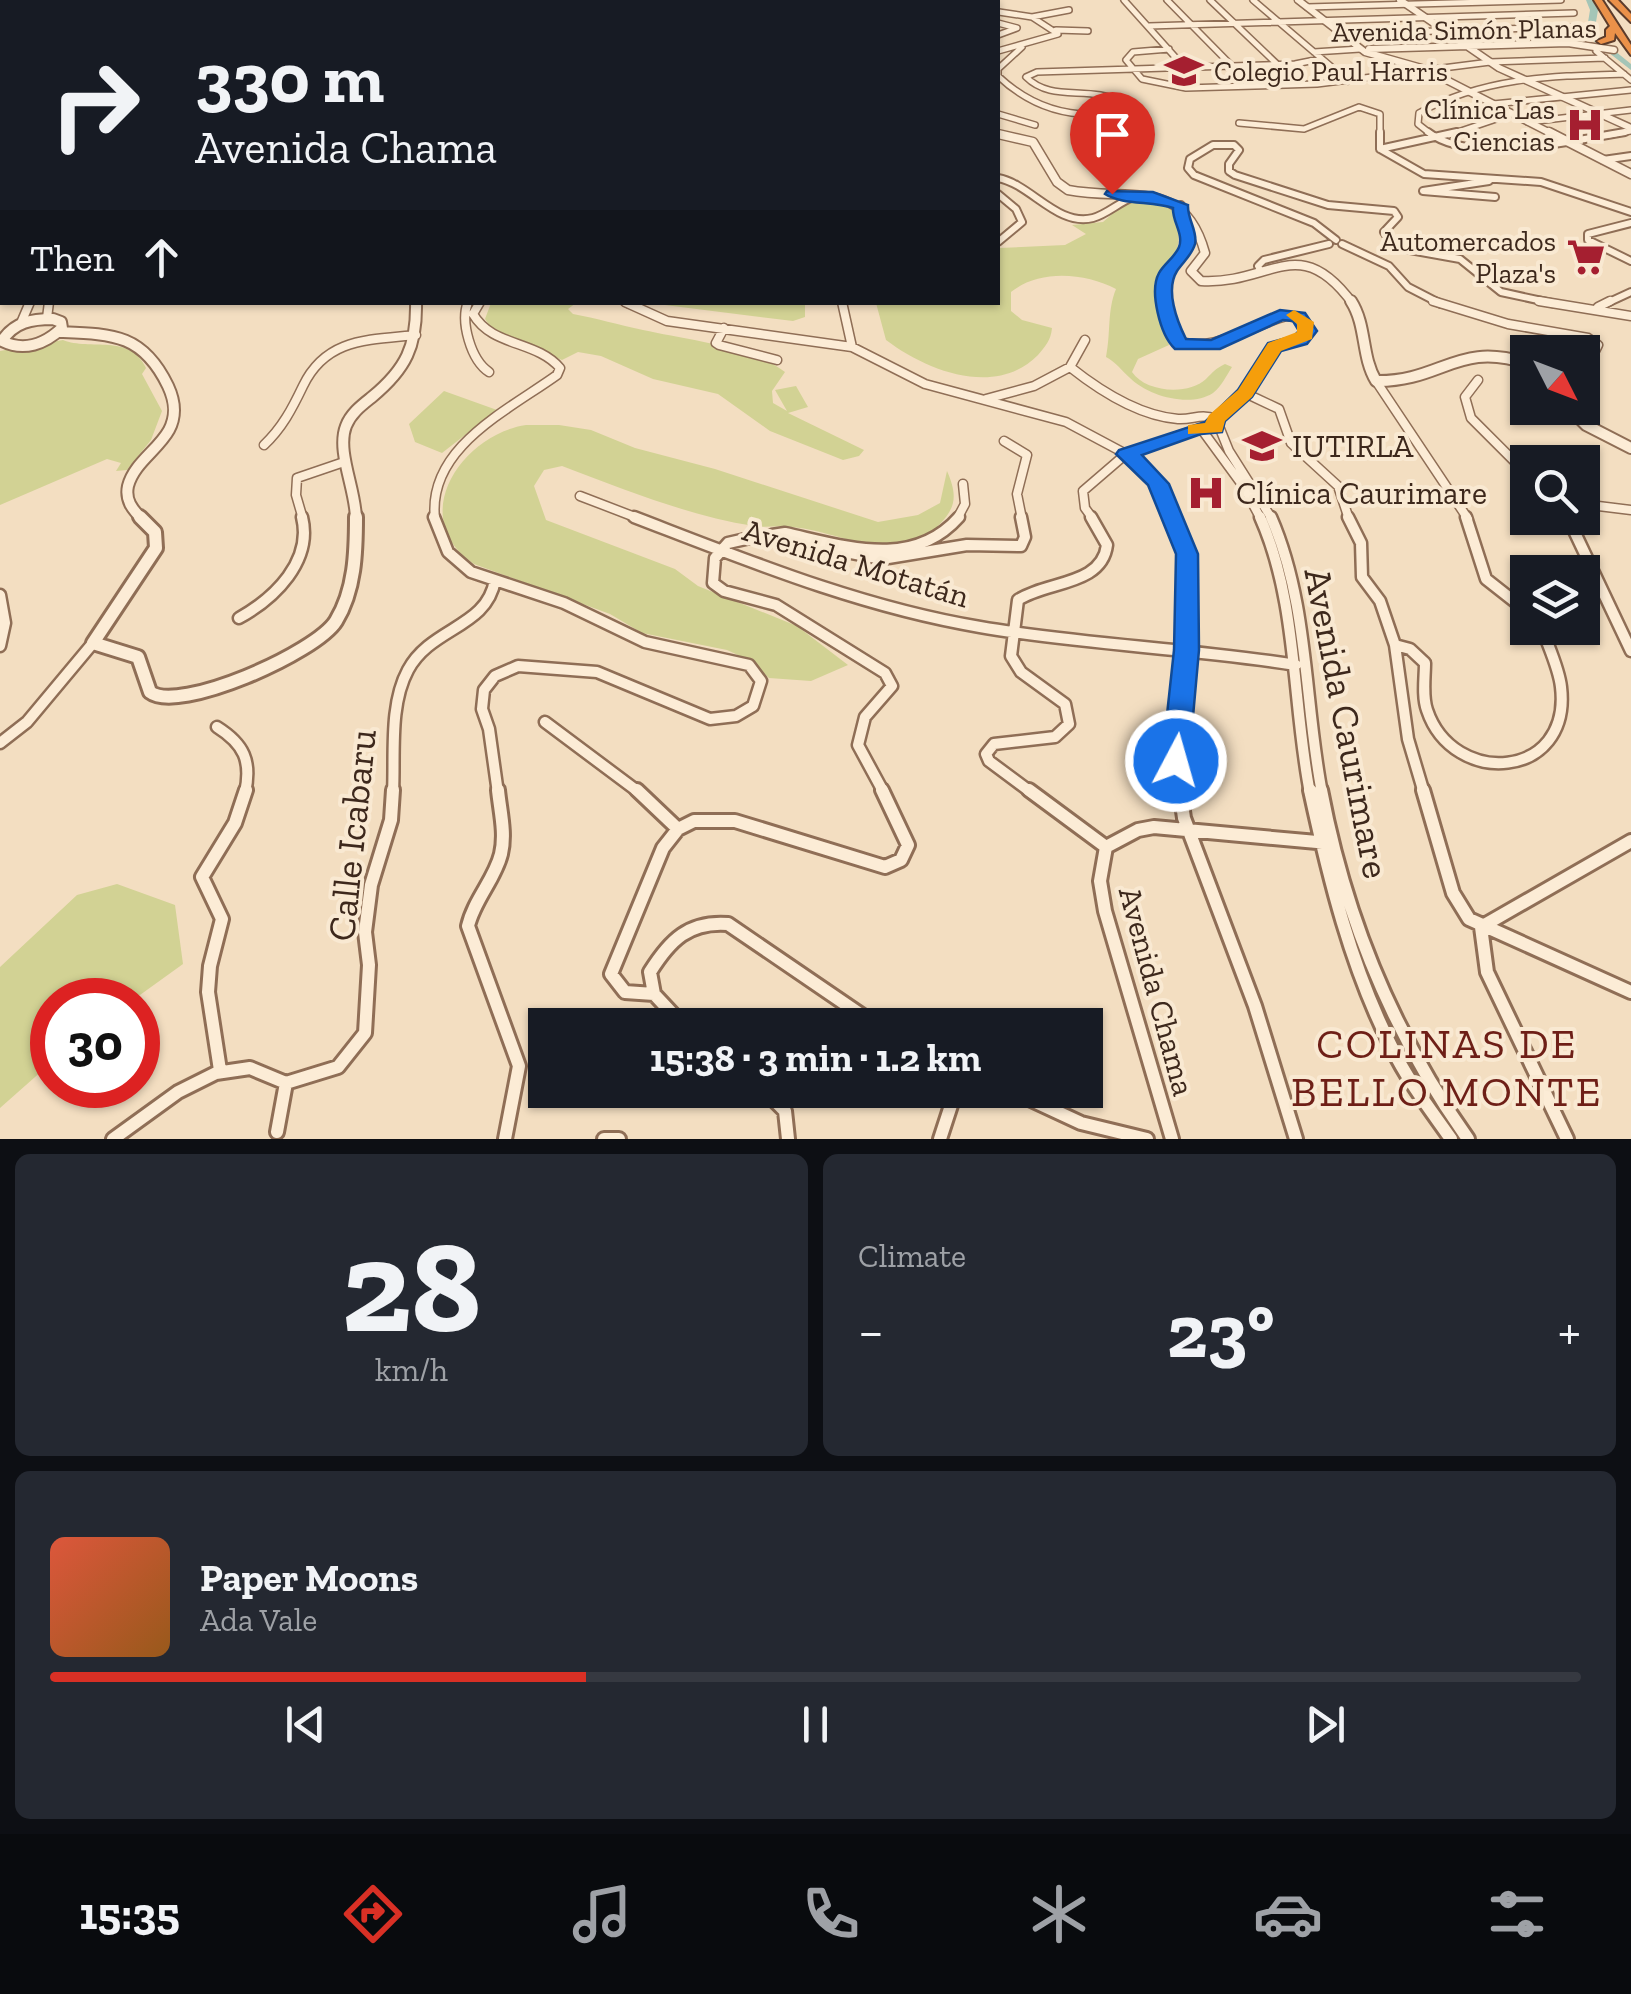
<!DOCTYPE html>
<meta charset="utf-8">
<style>
body{margin:0;font-family:"Zilla Slab",serif;background:#242831;color:#f1f3f6;height:100vh;display:flex;flex-direction:column;font-size:38px;white-space:nowrap}
*{box-sizing:border-box;margin:0}
p{font-size:32px;color:#9ea1a6}
.icon{flex:none;width:55px;height:55px;fill:none;stroke:currentColor;stroke-width:2;stroke-linecap:round;stroke-linejoin:round}
.map{position:relative;height:1139px;overflow:hidden}
.side{display:flex;flex-direction:column;gap:15px;padding:15px;background:#0d0f14;flex:1}
.side>*{flex:none}
.guide{position:absolute;left:0px;top:0px;width:1000px;height:305px;box-shadow:0 2px 8px #0004;background:#171b24;color:#f1f3f6;overflow:hidden}
.needle{width:65px;rotate:132deg}
.buttons{position:absolute;left:1510px;top:335px;display:grid;gap:20px}
.buttons a{display:grid;place-items:center;width:90px;height:90px;border-radius:0px;background:#171b24;box-shadow:0 2px 8px #0004;font-size:50px}
.speed{position:absolute;left:30px;top:978px;display:flex;gap:20px;font-size:50px;font-weight:700;text-align:center}
.speed>*{display:grid;place-content:center;width:130px;height:130px;border-radius:50%;background:#171b24;box-shadow:0 2px 8px #0004;line-height:1}
.speed .limit{border:15px solid #d22;background:#fff;color:#111}
.pin{position:absolute;display:grid;place-items:center;width:85px;height:85px;color:#fff;margin:-102px -42px;border-radius:50% 50% 50% 0;rotate:-45deg;box-shadow:0 0 10px #0007}
.pin .icon{rotate:45deg}
.me{position:absolute;width:110px;margin:-55px;rotate:6deg;stroke-linejoin:round;filter:drop-shadow(0 0 8px #0008)}
.turn{display:flex;align-items:center;gap:35px;height:210px;padding:0 30px;font-size:45px}
.turn .icon{width:130px;height:130px;stroke-width:2.5}
.turn b{display:block;font-size:70px;line-height:85px}
.then{display:flex;align-items:center;height:95px;padding:0 30px;background:#0003;gap:20px;font-size:38px}
.big{font-size:75px;font-weight:800;line-height:1.1}
.side .tile{flex:1;display:flex;flex-direction:column;justify-content:center;gap:15px;min-width:0;padding:0 35px;border-radius:15px;background:#242831}
.side .dial{align-items:center;gap:0}
.dial b{font-size:130px;line-height:1}
.song{display:flex;align-items:center;gap:30px}
.cover{width:120px;height:120px;border-radius:15px;background:linear-gradient(135deg,hsl(10 70% 55%),hsl(30 70% 35%))}
.played{height:10px;border-radius:5px;background:linear-gradient(90deg,#d93025 35%,#363941 35%)}
.keys{display:flex;justify-content:space-around;direction:ltr}
.heat{display:flex;justify-content:space-between;align-items:center;font-size:55px;direction:ltr}
.side .tiles{flex:1;display:grid;gap:15px;grid-template-columns:1fr 1fr}
.tile:last-child{grid-column:span 2}
.trip{position:absolute;left:528px;top:1008px;width:575px;height:100px;border-radius:0px;background:#171b24;box-shadow:0 2px 8px #0004;font-weight:800;line-height:100px;text-align:center}
.tab-bar{display:flex;height:160px;justify-content:space-around;align-items:center;background:#090b0e;color:#9ea1a6}
.tab-bar .icon{width:70px;height:70px}
.tab-bar .on{color:#d93025}
.tab-bar b{font-size:45px;color:#f1f3f6}
.map>svg:first-child{display:block}
</style>
<div class="map">
<svg width="1631" height="1139" viewBox="0 0 1631 1139">
<rect width="100%" height="100%" fill="#f3dec1"/>
<path fill="#d2d294" d="M1137,200L1176,205C1177,229 1186,250 1164,267C1160,295 1159,318 1169,345L1138,359L1132,372C1145,392 1188,396 1206,379C1213,372 1215,369 1225,364L1232,367C1226,376 1222,386 1213,393C1190,408 1148,396 1130,378C1121,370 1117,363 1106,357C1111,332 1107,311 1116,289C1085,273 1040,269 1011,292V311L1022,320L1052,328C1051,340 1045,347 1038,355C996,398 927,371 886,340L876,303L998,302L999,248L1065,245L1086,234L1072,225L1103,222L1126,202Z
M491,303H576L568,309L573,314C596,318 619,325 643,330C684,339 753,347 785,372L772,391L773,403L787,411L775,390L796,386L808,407L788,413L864,450L859,456L843,460L770,431L718,394L653,379L601,356L578,352L562,360L492,329L485,319Z
M805,303V317L793,321L649,303Z
M63,340C90,351 130,333 146,368L142,374L162,411L151,440L127,470L116,471L121,463L107,459L0,505V351Z
M444,391L497,410L442,453L415,442L409,424Z
M526,425H559L591,430L635,448L715,469L878,522L918,515L940,503L947,471C957,494 957,507 939,525C897,569 841,531 792,527C780,525 766,528 754,526C688,516 624,489 562,466L544,470L534,486L546,520L675,569L698,586L797,626L848,665L811,681L769,678L751,661L727,650L642,633L610,614L474,564C406,519 460,435 526,425Z
M117,884L175,905L183,964L133,1000H52V1062L0,1108V967L77,895Z"/>
<g fill="none" stroke-linecap="round" stroke-linejoin="round">
<path fill="#a4c5b7" fill-rule="evenodd" d="M1586,0H1592L1598,10L1594,34L1631,64V70L1586,35L1590,10Z"/>
<g stroke="#8f6e56" stroke-width="8">
<path id="minor-far4" d="M361,0H379
M445,0L452,2
M536,0L540,2
M623,0L632,2
M673,0L677,2
M1124,0L1185,68
M1167,0L1232,66
M1210,0L1278,65
M1253,0L1348,81
M24,2L31,0
M238,2L262,0
M750,2L763,0
M802,2L808,0
M903,2L910,0
M977,2L989,0
M1307,7L1561,0
M1032,17L1069,10
M998,23L1017,28L998,35
M1149,26L1574,13
M1056,30L1088,31
M1340,34L1571,27
M1022,47L998,69V76C1032,108 1072,120 1118,112L1123,104C1092,83 1053,104 1026,77L1037,72L1295,64L1320,59
M1169,49L1133,52L1126,60L1142,79L1186,88L1317,84L1490,62L1605,58
M998,51L1058,34L1032,17L999,12
M1596,51L1631,80
M1314,52L1360,49
M1493,104L1631,90
M998,114L1035,125
M1528,122L1631,110
M1239,123L1304,129L1359,107L1380,114V135
M1432,135L1418,124L1419,113C1484,77 1552,76 1624,74
M1449,135L1511,114
M1609,135L1631,131"/>
</g>
<g stroke="#8f6e56" stroke-width="10">
<path id="minor-far3" d="M1380,132V149L1424,174L1541,182L1631,212
M1428,132C1472,166 1574,140 1625,132
M1380,149L1457,132
M1603,160L1631,156
M998,178C1031,184 1057,227 1093,218C1108,214 1120,201 1136,196
M1489,181L1423,191L1495,197
M998,194L1016,209L1022,222L998,242
M1631,223L1588,234V240L1631,261
M1336,240L1314,223L1194,175L1188,168L1190,159L1213,145H1234L1239,150L1229,164V171L1235,175L1328,205L1394,211L1398,217L1384,232L1389,240L1404,249L1460,259L1501,292L1556,304
M1342,244L1389,266L1408,287L1441,304
M1260,270L1258,266L1264,260L1329,244
M625,302L629,304
M1165,304L1164,278L1188,244L1181,205
M1605,304L1631,292"/>
</g>
<g stroke="#8f6e56" stroke-width="11">
<path id="minor-far2" d="M1164,301L1176,340C1214,355 1250,325 1287,316L1300,318L1308,331L1300,340L1274,347L1245,393L1216,419
M1433,301L1508,324L1588,338L1598,345L1595,351L1582,354
M1539,301L1631,316
M468,302C460,322 471,360 489,372
M625,302L667,321L852,347L925,384L1066,422L1126,454L1152,475L1176,519
M842,302L852,347
M1598,307L1610,301
M47,318L49,302
M21,323L30,302
M724,328L716,343L719,345L777,360
M1070,367L1085,340
M1478,380L1465,397L1471,418L1528,475
M1376,381L1468,519
M1245,393L1279,409L1291,443L1338,486L1349,519
M986,399L1034,386L1070,367C1099,390 1140,416 1178,419C1193,420 1200,413 1216,419L1229,451L1272,519
M1202,430L1243,486L1261,519
M1004,441L1027,455L1017,494L1022,519
M264,445C282,428 292,409 303,386C326,338 368,340 416,335
M580,496L640,519
M1582,504L1631,510
M303,519L296,495L297,478L344,462
M435,519C427,448 507,411 557,375L560,368C536,340 492,347 473,314L480,302
M957,519L965,504L963,484
M1093,519L1085,508L1083,491L1126,454L1198,429L1215,428"/>
</g>
<g stroke="#8f6e56" stroke-width="15">
<path id="minor-far1" d="M434,517L448,552L471,572L564,603L645,642L749,665L761,681L753,706L736,716L710,719L597,672L518,666L495,676L484,690L482,709L489,729L498,793
M634,517C746,560 860,607 980,627C1084,645 1191,648 1296,665
M1174,517C1209,605 1168,702 1180,793
M1260,517C1298,602 1292,702 1310,793
M1271,517C1309,604 1304,701 1322,793
M1348,517L1361,543L1362,577L1380,601L1395,645L1408,739L1424,793
M1466,517L1486,579L1528,612
M1568,518L1631,651
M772,535L785,533C845,546 912,570 959,517
M0,595L5,623L0,646
M239,618C275,598 313,561 302,517
M1395,645L1410,649L1425,663C1425,677 1422,696 1427,710C1453,788 1572,780 1561,687C1559,668 1548,646 1542,628
M545,722L640,793
M217,727C244,744 252,761 245,793
M0,743L27,722L93,643
M393,793C395,754 389,705 408,670C431,627 487,628 495,580
M884,793L858,745L865,717L892,686L885,673L776,605L724,591L713,583L715,558L728,543L750,538L778,539L882,559L967,545L1021,546L1025,537L1021,517
M1032,793L989,761L986,754L994,744L1055,737L1069,724L1065,704L1021,672L1011,656L1018,600C1046,581 1102,586 1107,545L1091,517"/>
</g>
<g stroke="#8f6e56" stroke-width="18">
<path id="minor" d="M498,790C500,811 506,833 501,854C495,879 474,900 468,926L519,1066L505,1139
M637,790L678,829
M1029,790L1106,847L1100,881L1105,911L1172,1139
M1180,790L1184,818L1255,1006L1296,1139
M1310,790C1329,878 1351,968 1392,1048C1408,1081 1430,1109 1451,1139
M1321,790C1345,917 1393,1034 1468,1139
M1423,790L1453,893L1469,919L1631,992
M1106,847L1138,830L1154,827L1328,843
M1481,927L1487,972L1567,1139
M1481,927L1631,841
M654,994L625,992L611,974L663,848L678,829L694,821H735L885,867L901,860L908,845L882,790
M683,1025L654,994L650,972C670,940 689,921 728,924L876,1025
M220,1070L208,992L210,966L222,919L202,877L235,823L246,790
M764,1090L785,1111L788,1139
M1010,1090L1081,1123L1147,1139
M277,1132L286,1083
M113,1139L178,1092L216,1073L250,1068L286,1083L338,1067L365,1033L369,965L365,932L371,885L391,820L393,790
M604,1139H619
M940,1139L956,1090"/>
</g>
<g stroke="#8f6e56" stroke-width="9">
<path id="tertiary-far3" d="M1298,0L1365,52L1425,69L1554,135
M1400,0L1499,68L1631,128
M1369,49L1568,43L1614,50"/>
</g>
<g stroke="#8f6e56" stroke-width="11">
<path id="tertiary-far2" d="M1549,132L1631,174
M998,134L1033,142L1057,182L1068,190C1130,202 1184,176 1205,253L1191,271L1201,281C1271,285 1299,230 1353,304"/>
</g>
<g stroke="#8f6e56" stroke-width="14">
<path id="tertiary-far1" d="M1351,301C1367,326 1361,356 1376,381C1442,382 1458,340 1528,364
M53,319L61,322L62,328C45,344 24,352 2,341C14,322 32,319 53,319Z
M60,332C113,334 143,334 168,386C175,401 177,415 169,430C158,450 134,463 128,486C125,500 132,509 142,519
M1569,408L1586,425L1631,448
M356,519C356,490 336,451 346,426C351,413 362,405 372,397C406,369 417,346 416,302"/>
</g>
<g stroke="#8f6e56" stroke-width="18">
<path id="tertiary" d="M140,517L155,532L156,548L93,643L138,657L150,692C178,714 316,653 336,621C355,590 356,552 356,517"/>
</g>
<g stroke="#5c3c2b" stroke-width="4">
<path id="motorway" d="M1594,0H1602L1631,45V55L1615,33L1614,40L1601,44L1597,41L1606,37V30L1610,26Z
M1609,0H1618L1631,14V22Z"/>
</g>
<use href="#minor-far4" stroke="#fcecd6" stroke-width="5"/>
<use href="#minor-far3" stroke="#fcecd6" stroke-width="6"/>
<use href="#minor-far2" stroke="#fcecd6" stroke-width="8"/>
<use href="#minor-far1" stroke="#fcecd6" stroke-width="10"/>
<use href="#minor" stroke="#fcecd6" stroke-width="12"/>
<use href="#tertiary-far3" stroke="#fcecd6" stroke-width="6"/>
<use href="#tertiary-far2" stroke="#fcecd6" stroke-width="8"/>
<use href="#tertiary-far1" stroke="#fcecd6" stroke-width="10"/>
<use href="#tertiary" stroke="#fcecd6" stroke-width="12"/>
<use href="#motorway" fill="#eb9149" fill-rule="evenodd"/>
</g>
<path fill="#1a73e8" stroke="#114b97" stroke-width="2.5" d="M1107,191L1153,192L1188,205C1187,219 1198,231 1195,244C1192,255 1183,262 1177,271C1165,290 1177,321 1186,339L1211,340L1280,310L1305,313L1317,331L1307,344L1281,351L1252,397L1225,421L1222,432L1201,434L1142,455L1169,484L1198,554L1199,650L1189,761L1185,769L1176,772L1166,769L1162,761L1174,650L1176,554L1148,485L1116,454L1119,450L1205,422L1238,390L1268,343L1294,336L1299,331L1293,321L1283,320L1220,349H1175C1160,335 1149,291 1159,273C1164,264 1175,257 1179,247C1184,234 1172,221 1173,208C1152,201 1122,205 1105,194Z"/>
<path fill="#f59e0b" d="M1294,310L1314,322L1312,339L1281,351L1252,397L1225,421L1222,432L1188,434V425L1205,423L1209,415L1238,390L1268,343L1297,332V324L1286,315Z"/>
<defs>
<g id="school-bare" transform="scale(3)"><path d="M0-5L7-2L0 1L-7-2ZM-4 1L0 2.5L4 1V4Q0 6-4 4Z" fill="#a51f30" stroke="#f9e9d2" stroke-width="2.5" paint-order="stroke"/></g>
<g id="hospital-bare" transform="scale(3)"><path d="M-5-5h3v3.5h4V-5h3V5h-3V1.5h-4V5h-3Z" fill="#a51f30" stroke="#f9e9d2" stroke-width="2.5" paint-order="stroke"/></g>
<g id="supermarket-bare" transform="scale(3)"><path d="M-6-5.5h2.5l.6 2H6L4.5 2H-2.5L-4.4-4H-6ZM-1.5 3.2a1.3 1.3 0 1 0 .1 0ZM3 3.2a1.3 1.3 0 1 0 .1 0Z" fill="#a51f30" stroke="#f9e9d2" stroke-width="2.5" paint-order="stroke"/></g>
<g id="university-bare" transform="scale(3)"><path d="M0-5L7-2L0 1L-7-2ZM-4 1L0 2.5L4 1V4Q0 6-4 4Z" fill="#a51f30" stroke="#f9e9d2" stroke-width="2.5" paint-order="stroke"/></g>
</defs>
<g fill-rule="evenodd">
<use href="#school-bare" x="1184" y="71"/>
<use href="#hospital-bare" x="1585" y="125"/>
<use href="#supermarket-bare" x="1586" y="257"/>
<use href="#university-bare" x="1262" y="446"/>
<use href="#hospital-bare" x="1206" y="493"/>
</g>
<g text-anchor="middle" dominant-baseline="central" stroke-width="8" stroke-linejoin="round" paint-order="stroke">
<g font-size="28" fill="#3d281c" stroke="#f9e9d2">
<text transform="translate(1464 30) rotate(-1)">Avenida Simón Planas</text>
</g>
<g font-size="28" fill="#3d281c" stroke="#f9e9d2" text-anchor="end">
<text x="1214" y="71" text-anchor="start">Colegio Paul Harris</text>
<text x="1555" y="109">Clínica Las<tspan x="1555" dy="32">Ciencias</tspan></text>
<text x="1556" y="241">Automercados<tspan x="1556" dy="32">Plaza's</tspan></text>
</g>
<g font-size="32" fill="#3d281c" stroke="#f9e9d2" text-anchor="start">
<text x="1292" y="446">IUTIRLA</text>
<text x="1236" y="493">Clínica Caurimare</text>
</g>
<g font-size="32" fill="#3d281c" stroke="#f9e9d2">
<text transform="translate(856 563) rotate(17)">Avenida Motatán</text>
<text transform="translate(1157 991) rotate(75)">Avenida Chama</text>
</g>
<g font-size="38" fill="#3d281c" stroke="#f9e9d2">
<text transform="translate(1347 723) rotate(79)">Avenida Caurimare</text>
<text transform="translate(352 835) rotate(-84)">Calle Icabaru</text>
</g>
<g font-size="42" letter-spacing="2.5" fill="#6e1f17" stroke="#f9e9d2">
<text x="1447" y="1043">COLINAS DE<tspan x="1447" dy="48">BELLO MONTE</tspan></text>
</g>
</g>
</svg>
<div class="buttons">
<a><svg class="needle" viewBox="-14 -14 28 28"><path d="M0-13l5 13h-10z" fill="#e53935"/><path d="M0 13l5-13h-10z" fill="#9ea1a6"/></svg></a>
<a><svg class="icon" aria-label="search" viewBox="0 0 24 24"><circle cx="10" cy="10" r="6"/><path d="M15 15l6 6"/></svg></a>
<a><svg class="icon" aria-label="layers" viewBox="0 0 24 24"><path d="M12 4l9 5-9 5-9-5zM3 14l9 5 9-5"/></svg></a>
</div>
<div class="speed"><div class="limit">30</div></div>
<div class="pin" style="left:1112px;top:194px;background:#d93025"><svg class="icon" aria-label="arrive" viewBox="0 0 24 24"><path d="M6 21V4h12l-3 4 3 4H6"/></svg></div>
<svg class="me" style="left:1176px;top:761px" viewBox="-20 -20 40 40"><circle r="17" fill="#1a73e8" stroke="#fff" stroke-width="3"/><path d="M0-11L8 9 0 5-8 9z" fill="#fff"/></svg>
<div class="trip">15:38 · 3 min · 1.2 km</div>
<div class="guide">
<div class="turn"><svg class="icon" aria-label="right" viewBox="0 0 24 24"><path d="M7 20v-9h11M14 6l5 5-5 5"/></svg><div><b>330 m</b>Avenida Chama</div></div>
<div class="then">Then<svg class="icon" aria-label="ahead" viewBox="0 0 24 24"><path d="M12 20V5M6 11l6-6 6 6"/></svg></div>
</div>
</div>
<section class="side">
<div class="tiles">
<div class="tile dial"><b>28</b><p>km/h</p></div>
<div class="tile"><p>Climate</p>
<div class="heat"><a>−</a><b class="big">23°</b><a>+</a></div>
</div>
<div class="tile">
<div class="song"><i class="cover"></i><div><b>Paper Moons</b><p>Ada Vale</p></div></div>
<div class="played"></div>
<div class="keys"><svg class="icon" aria-label="previous" viewBox="0 0 24 24"><path d="M18 5L8 12l10 7zM5 5v14"/></svg><svg class="icon" aria-label="pause" viewBox="0 0 24 24"><path d="M8 5v14M16 5v14"/></svg><svg class="icon" aria-label="next" viewBox="0 0 24 24"><path d="M6 5l10 7-10 7zM19 5v14"/></svg></div>
</div>
</div>
</section>
<nav class="tab-bar">
<b>15:35</b>
<svg class="icon on" aria-label="directions" viewBox="0 0 24 24"><path d="M12 3l9 9-9 9-9-9zM9 14v-3h6M13 9l2 2-2 2"/></svg>
<svg class="icon" aria-label="music" viewBox="0 0 24 24"><path d="M9 18V5l10-2v13"/><circle cx="6" cy="18" r="3"/><circle cx="16" cy="16" r="3"/></svg>
<svg class="icon" aria-label="phone" viewBox="0 0 24 24"><path d="M5 4h4l2 5-3 2q2 4 5 5l2-3 5 2v4C11 20 4 13 5 4z"/></svg>
<svg class="icon" aria-label="climate" viewBox="0 0 24 24"><path d="M12 3v18M4 7l16 10M4 17L20 7"/></svg>
<svg class="icon" aria-label="car" viewBox="0 0 24 24"><path d="M5 17H2v-5l4-1 3-4h7l3 4 3 1v5h-3M9 17h6M6 11h13"/><circle cx="7" cy="17" r="2"/><circle cx="17" cy="17" r="2"/></svg>
<svg class="icon" aria-label="filters" viewBox="0 0 24 24"><path d="M4 7h16M4 17h16"/><circle cx="9" cy="7" r="2"/><circle cx="15" cy="17" r="2"/></svg>
</nav>
